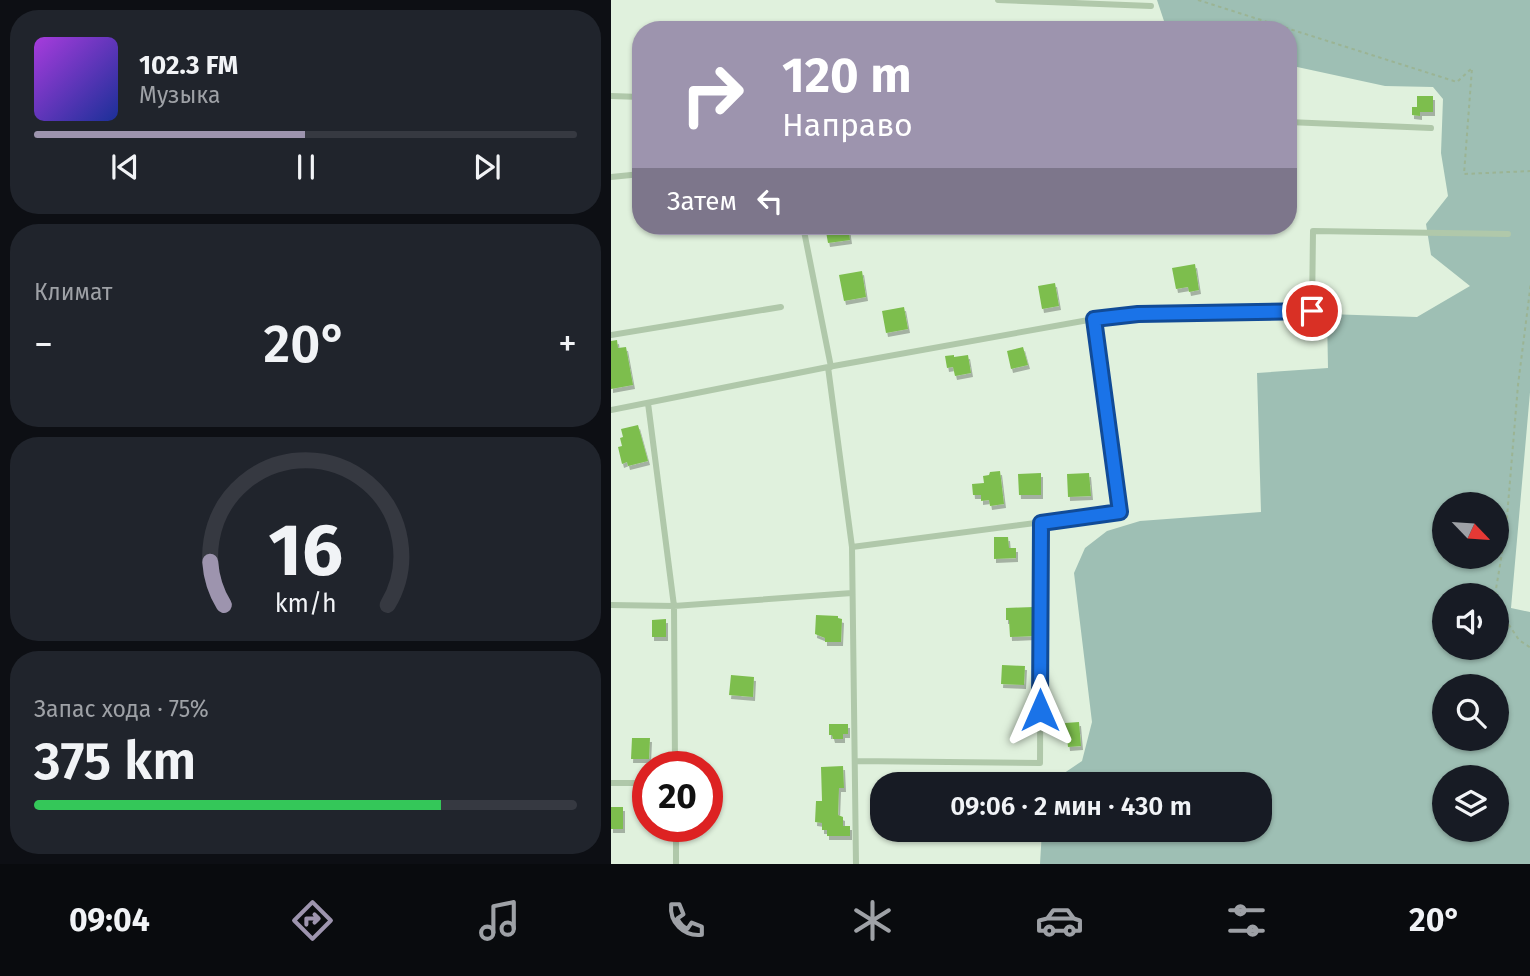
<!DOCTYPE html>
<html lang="ru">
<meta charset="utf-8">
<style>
body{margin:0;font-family:"Fira Sans",sans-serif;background:#20242c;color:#f1f3f6;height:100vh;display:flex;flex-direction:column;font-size:26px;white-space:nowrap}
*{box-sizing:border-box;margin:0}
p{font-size:23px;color:#9ea1a6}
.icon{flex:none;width:38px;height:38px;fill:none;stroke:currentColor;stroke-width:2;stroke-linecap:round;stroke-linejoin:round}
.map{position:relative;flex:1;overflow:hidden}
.sheet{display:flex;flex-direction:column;gap:10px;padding:10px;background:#0d0f14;width:611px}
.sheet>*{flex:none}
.hud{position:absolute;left:21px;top:21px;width:665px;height:214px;border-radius:28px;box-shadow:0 2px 5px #0004;background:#9d94ae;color:#fff;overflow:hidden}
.needle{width:46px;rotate:115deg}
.fabs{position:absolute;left:821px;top:492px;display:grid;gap:14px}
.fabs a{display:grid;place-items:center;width:77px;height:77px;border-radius:50%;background:#171b24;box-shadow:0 2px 5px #0004;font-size:35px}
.speed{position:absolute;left:21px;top:751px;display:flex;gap:14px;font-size:35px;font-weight:700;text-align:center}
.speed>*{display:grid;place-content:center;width:91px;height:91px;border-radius:50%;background:#171b24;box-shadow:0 2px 5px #0004;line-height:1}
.speed .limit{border:10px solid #d22;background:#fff;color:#111}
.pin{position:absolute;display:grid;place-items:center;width:60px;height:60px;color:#fff;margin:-30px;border:4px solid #fff;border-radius:50%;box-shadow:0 2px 7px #0007}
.me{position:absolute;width:77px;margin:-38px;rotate:0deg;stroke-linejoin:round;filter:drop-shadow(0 0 5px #0008)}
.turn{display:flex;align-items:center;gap:24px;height:147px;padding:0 35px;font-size:32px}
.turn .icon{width:91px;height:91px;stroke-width:2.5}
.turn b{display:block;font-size:49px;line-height:60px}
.then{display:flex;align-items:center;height:66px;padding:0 35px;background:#0003;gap:14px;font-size:26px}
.big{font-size:52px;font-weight:600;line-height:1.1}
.sheet .widget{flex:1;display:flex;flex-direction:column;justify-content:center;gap:10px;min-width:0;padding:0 24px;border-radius:28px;background:#20242c}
.sheet .dial{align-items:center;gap:0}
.dial svg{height:182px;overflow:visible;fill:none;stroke:#363941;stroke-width:7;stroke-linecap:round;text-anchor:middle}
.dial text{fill:#f1f3f6;stroke:none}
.song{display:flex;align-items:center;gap:21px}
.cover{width:84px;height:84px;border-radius:10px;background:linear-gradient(135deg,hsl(280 70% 55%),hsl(230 70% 35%))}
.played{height:7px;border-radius:4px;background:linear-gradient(90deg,#9d94ae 50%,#363941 50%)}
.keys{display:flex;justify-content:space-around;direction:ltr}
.heat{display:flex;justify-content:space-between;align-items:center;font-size:38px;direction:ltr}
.charge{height:10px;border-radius:5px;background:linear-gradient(90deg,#34c759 75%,#363941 0)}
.trip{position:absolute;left:259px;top:772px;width:402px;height:70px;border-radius:28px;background:#171b24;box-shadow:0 2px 5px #0004;font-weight:600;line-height:70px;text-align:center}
.menu{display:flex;height:112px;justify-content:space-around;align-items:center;background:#090b0e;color:#9ea1a6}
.menu .icon{width:49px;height:49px}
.menu .active{color:#9d94ae}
.menu b{font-size:32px;color:#f1f3f6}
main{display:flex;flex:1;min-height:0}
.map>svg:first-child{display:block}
</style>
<main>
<section class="sheet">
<div class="widget">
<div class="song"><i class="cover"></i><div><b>102.3 FM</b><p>Музыка</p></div></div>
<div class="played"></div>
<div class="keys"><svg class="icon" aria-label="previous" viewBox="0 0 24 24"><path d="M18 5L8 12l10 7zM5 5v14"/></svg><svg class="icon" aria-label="pause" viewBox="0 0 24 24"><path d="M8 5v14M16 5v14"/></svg><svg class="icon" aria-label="next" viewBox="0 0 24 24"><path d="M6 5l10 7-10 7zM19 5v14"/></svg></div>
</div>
<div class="widget"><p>Климат</p>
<div class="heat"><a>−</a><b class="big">20°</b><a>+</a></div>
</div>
<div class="widget dial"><svg viewBox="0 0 100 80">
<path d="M14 69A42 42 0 1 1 86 69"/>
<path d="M14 69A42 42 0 0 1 8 50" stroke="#9d94ae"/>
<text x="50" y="56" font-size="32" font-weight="700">16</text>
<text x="50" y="72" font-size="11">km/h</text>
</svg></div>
<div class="widget"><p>Запас хода · 75%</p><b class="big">375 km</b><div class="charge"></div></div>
</section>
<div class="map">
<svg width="920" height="864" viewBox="0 0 920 864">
<defs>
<filter id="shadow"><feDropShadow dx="2" dy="4" stdDeviation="0" flood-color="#0004"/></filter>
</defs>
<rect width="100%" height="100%" fill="#e0f1dd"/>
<path fill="#9ebfb4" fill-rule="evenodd" d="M546,0H919L920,381L900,608L919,612V864H429L431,830H649V784H437L471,761L481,722L463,573L474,548L496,531L529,521L650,512L646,373L717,368L716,314L806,317L859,286L820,255L815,224L837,196L830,153L832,99L822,87L774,86L677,65V30H556ZM833,504H886V556H833ZM833,595H886V648H833ZM833,686H886V738H833ZM833,777H886V830H833Z"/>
<path fill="#7dbe4e" filter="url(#shadow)" d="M806,96H822V112H809V116L801,115V107H806Z
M214,226H237L239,240L217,243Z
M584,264L588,290L578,292L577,287L565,289L561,268Z
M251,271L255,297L233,301L228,275Z
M444,283L448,306L431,309L427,286Z
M293,307L297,329L275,333L271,311Z
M6,340L7,348L15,347L22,385L0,389V341Z
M412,347L417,365L400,369L396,351Z
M343,355V357L357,355L360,373L344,376L342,367L336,368L334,356Z
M27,425L37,461L17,466L16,462L11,464L7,447L11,446L9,438L12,437L10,429Z
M389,471L393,504L379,506L378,500L370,501V495H362L361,484L373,483L372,476L378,475L379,472Z
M430,473V495H408L407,474Z
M478,473L480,496L457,497L456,474Z
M383,537H397L398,548H405V558L383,559Z
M423,607V636L399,637L398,620H395V608Z
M205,615L227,616V618L231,619L230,642H214V638L204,634Z
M55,619V637H41V620Z
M391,665L414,666L413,685L390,684Z
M120,675L143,677L142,697L118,695Z
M468,722L470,746L457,747L454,723Z
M218,724H237V734H232V739H222L221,735H218Z
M21,738H39L38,759H20Z
M232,766L233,788H228L227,815L232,817V826H239V836H216V830H211V823L204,822L205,801H211L210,767Z
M0,807H12V829H0Z"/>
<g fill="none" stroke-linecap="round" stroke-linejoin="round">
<path stroke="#9bb494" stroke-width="2" stroke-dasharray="3.5 3.5" stroke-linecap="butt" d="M587,0L846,82L861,68L853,174L920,171
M884,595L895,529L907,385L920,282
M886,607L908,640L920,648"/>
<path stroke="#b0c8aa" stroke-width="6" d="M387,0L540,6
M0,96L30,97
M677,122L820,128
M0,177L30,174
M192,226L220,367
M0,335L170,307
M217,367L241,547L245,864
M37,403L63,606L64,766
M0,410L217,367L483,319L527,314L701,311L702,231L897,234
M241,547L509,512L483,319
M0,605L63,606L241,593
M244,761L429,763L430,523
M0,783H37
M65,826V864"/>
</g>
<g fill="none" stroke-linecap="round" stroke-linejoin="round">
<g stroke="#114b97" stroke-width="18">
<path id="route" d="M429,710L430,523L509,512L483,319L527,314L701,311"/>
</g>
<use href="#route" stroke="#1a73e8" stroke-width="12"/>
</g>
</svg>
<div class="fabs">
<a><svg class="needle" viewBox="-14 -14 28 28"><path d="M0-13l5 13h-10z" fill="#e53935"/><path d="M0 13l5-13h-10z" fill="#9ea1a6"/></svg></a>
<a><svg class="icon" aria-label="sound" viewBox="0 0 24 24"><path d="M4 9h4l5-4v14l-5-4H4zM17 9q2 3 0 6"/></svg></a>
<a><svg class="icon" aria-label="search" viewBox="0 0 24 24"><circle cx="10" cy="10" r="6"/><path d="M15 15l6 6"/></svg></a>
<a><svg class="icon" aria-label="layers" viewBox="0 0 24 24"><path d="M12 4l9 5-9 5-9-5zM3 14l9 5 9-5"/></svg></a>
</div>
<div class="speed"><div class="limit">20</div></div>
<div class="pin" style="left:701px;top:311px;background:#d93025"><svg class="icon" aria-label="arrive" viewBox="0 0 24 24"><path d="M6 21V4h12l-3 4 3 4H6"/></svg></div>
<svg class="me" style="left:429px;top:710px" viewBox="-20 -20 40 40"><path d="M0-17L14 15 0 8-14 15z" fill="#1a73e8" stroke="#fff" stroke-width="4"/></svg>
<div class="trip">09:06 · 2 мин · 430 m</div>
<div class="hud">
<div class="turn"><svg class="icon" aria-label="right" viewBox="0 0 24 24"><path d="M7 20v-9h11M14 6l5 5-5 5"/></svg><div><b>120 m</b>Направо</div></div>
<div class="then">Затем<svg class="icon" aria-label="left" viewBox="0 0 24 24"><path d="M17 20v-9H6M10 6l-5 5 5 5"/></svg></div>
</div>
</div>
</main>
<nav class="menu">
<b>09:04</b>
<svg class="icon active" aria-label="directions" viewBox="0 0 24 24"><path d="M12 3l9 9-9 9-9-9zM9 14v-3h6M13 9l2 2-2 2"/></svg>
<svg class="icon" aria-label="music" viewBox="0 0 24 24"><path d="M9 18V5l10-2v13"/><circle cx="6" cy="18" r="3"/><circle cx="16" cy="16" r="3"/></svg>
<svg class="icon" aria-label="phone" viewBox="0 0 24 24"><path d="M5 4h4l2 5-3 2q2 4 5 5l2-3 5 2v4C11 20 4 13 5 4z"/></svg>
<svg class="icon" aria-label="climate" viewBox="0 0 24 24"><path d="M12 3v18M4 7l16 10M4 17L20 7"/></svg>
<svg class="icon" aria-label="car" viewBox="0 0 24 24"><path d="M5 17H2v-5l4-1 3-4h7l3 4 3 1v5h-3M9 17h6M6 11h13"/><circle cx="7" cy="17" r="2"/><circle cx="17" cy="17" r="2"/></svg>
<svg class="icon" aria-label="filters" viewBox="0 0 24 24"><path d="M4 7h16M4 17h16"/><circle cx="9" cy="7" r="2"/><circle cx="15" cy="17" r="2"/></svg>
<b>20°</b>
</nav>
